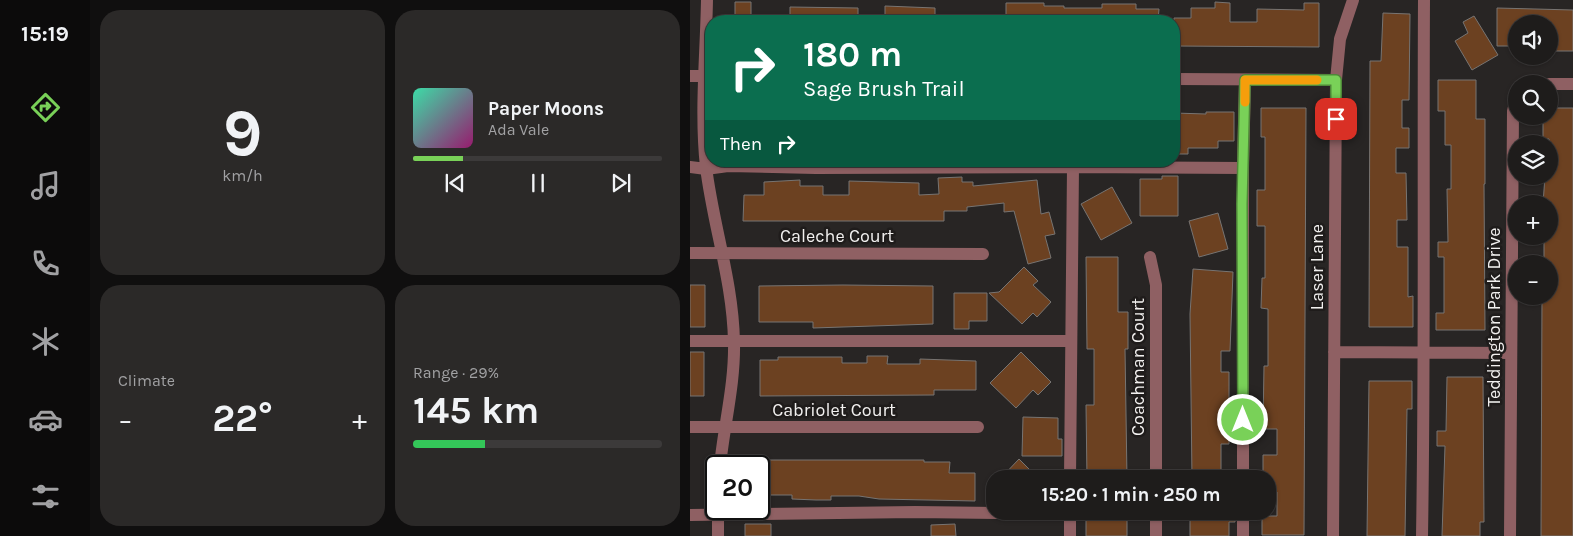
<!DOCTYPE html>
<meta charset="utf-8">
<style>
body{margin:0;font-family:Karla,sans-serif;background:#2b2928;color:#f1f3f6;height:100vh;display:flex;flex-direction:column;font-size:19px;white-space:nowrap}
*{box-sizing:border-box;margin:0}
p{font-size:16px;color:#a1a1a3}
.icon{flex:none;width:28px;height:28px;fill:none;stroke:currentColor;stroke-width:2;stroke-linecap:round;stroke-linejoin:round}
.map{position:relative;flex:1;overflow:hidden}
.panel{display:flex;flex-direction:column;gap:10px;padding:10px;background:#100f0f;width:600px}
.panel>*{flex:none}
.banner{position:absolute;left:15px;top:15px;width:475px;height:152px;border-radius:20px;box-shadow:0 1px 4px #0004,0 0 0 1px #3c3a3a;background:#0b6e4f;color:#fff;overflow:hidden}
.fabs{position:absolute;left:818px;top:15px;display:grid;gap:10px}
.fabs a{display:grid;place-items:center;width:50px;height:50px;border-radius:50%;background:#1e1c1b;box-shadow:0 1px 4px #0004,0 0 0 1px #3c3a3a;font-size:25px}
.speed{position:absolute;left:15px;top:455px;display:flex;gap:10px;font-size:25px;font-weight:700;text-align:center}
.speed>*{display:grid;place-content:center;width:65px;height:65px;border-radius:50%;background:#1e1c1b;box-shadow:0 1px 4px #0004,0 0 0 1px #3c3a3a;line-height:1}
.speed .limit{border:2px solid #111;border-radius:8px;background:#fff;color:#111}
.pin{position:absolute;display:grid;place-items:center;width:42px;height:42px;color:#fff;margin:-21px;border-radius:10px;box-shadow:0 2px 8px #0006}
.me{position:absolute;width:55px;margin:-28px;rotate:0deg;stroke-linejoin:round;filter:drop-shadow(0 0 4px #0008)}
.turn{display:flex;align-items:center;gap:18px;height:105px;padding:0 15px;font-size:22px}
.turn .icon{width:65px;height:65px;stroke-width:2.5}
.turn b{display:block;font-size:35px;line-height:42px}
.then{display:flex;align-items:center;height:48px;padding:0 15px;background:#0003;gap:10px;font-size:19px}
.big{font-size:38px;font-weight:700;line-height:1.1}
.panel .widget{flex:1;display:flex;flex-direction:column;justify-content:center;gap:8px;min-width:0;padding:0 18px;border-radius:20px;background:#2b2928}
.panel .dial{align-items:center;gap:0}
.dial b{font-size:65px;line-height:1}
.song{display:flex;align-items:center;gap:15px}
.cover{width:60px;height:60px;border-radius:8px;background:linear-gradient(135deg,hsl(160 70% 55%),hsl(320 70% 35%))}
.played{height:5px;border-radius:2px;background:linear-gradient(90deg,#79d158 20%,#3c3a3a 20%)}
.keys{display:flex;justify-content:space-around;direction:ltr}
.heat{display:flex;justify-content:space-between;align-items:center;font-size:28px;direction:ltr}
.charge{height:8px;border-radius:4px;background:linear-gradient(90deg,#34c759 29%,#3c3a3a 0)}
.panel .tiles{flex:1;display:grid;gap:10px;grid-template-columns:repeat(2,1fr)}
.trip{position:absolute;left:296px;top:470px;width:290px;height:50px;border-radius:20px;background:#1e1c1b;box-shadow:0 1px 4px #0004,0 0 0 1px #3c3a3a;font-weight:700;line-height:50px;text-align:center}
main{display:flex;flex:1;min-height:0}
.tab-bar{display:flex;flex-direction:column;width:90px;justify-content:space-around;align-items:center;background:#0c0b0b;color:#a1a1a3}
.tab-bar .icon{width:35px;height:35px}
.tab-bar .selected{color:#79d158}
.tab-bar b{font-size:22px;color:#f1f3f6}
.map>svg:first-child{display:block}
</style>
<main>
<nav class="tab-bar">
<b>15:19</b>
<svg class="icon selected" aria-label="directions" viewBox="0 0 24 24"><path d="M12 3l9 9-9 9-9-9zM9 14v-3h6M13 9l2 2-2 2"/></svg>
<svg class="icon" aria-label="music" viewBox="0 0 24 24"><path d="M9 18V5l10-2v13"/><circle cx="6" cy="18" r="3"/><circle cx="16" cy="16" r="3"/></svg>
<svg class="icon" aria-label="phone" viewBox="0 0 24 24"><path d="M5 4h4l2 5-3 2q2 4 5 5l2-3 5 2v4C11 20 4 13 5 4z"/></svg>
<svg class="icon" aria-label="climate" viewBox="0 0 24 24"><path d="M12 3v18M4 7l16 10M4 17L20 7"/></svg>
<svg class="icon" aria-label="car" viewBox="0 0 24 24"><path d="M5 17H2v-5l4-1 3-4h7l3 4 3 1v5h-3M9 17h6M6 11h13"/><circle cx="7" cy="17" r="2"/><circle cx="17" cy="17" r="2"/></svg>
<svg class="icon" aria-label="filters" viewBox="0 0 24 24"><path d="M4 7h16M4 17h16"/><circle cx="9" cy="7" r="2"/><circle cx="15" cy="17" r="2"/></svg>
</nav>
<section class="panel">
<div class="tiles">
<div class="widget dial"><b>9</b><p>km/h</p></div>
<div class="widget">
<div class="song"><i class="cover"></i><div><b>Paper Moons</b><p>Ada Vale</p></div></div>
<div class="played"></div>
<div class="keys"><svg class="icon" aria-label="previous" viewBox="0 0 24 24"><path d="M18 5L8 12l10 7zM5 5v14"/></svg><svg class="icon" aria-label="pause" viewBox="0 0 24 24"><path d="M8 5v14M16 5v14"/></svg><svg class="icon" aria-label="next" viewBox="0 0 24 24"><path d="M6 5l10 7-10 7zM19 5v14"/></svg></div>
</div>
<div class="widget"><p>Climate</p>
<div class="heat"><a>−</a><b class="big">22°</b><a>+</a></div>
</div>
<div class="widget"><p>Range · 29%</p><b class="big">145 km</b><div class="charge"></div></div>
</div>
</section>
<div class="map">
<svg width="883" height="536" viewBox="0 0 883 536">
<rect width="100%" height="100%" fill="#282524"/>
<path fill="#6c4121" stroke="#777472" d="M45,2H61V21H45Z
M525,2L540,3V22H567V9L614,10V3H629V47L484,46V18H501V8H525Z
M316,3H354V6H374V8H412V4H446V9H469L468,21H418V18H399V21H316Z
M195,6L245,8V21H195Z
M100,7L168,8V21H100Z
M807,8L883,10V51H859V24H826V46H807Z
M693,13L720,14L719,100H712V128H719V148H706V173H716L717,220H707V247H718V297L723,296V327H679L680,61H691Z
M784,16L808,55L782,70L765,41L778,33L773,22Z
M748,80H786V119H795V184H794L795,330H746V313H754V257H748V242H758L757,189H761V145H755V111H748Z
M571,108H616L614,535H572V516H587V492H578V479H573V455H587V429H573L574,366H578V309L571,308L572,278H575V226H567V190H575V137H571Z
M859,108H883V536H851L852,296H859V264H854V236H859V204H853L855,176H859V139H853V116H859Z
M516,112H544V141H528V148H498V154H484V113L516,114Z
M472,176H488V216H450V179H472Z
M272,177V182H283V186L347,180L351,214L359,212L365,234L355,236L361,258L338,264L324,211L314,212V203L277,207V211H254V221H53L54,195H74V182L110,180V186H133V195H159V181L229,183V195L249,194L248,178Z
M422,187L442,223L411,240L391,204Z
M528,213L538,249L509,257L499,221Z
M396,257H428V312H438V349H435L437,479H397L396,405H404V349H397Z
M334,267L348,281L343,285L361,302L347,317L343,313L332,324L299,293L309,292Z
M503,269L543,272L540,351H531V372H539V408H545V429H539V444H531V479H502L500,314Z
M0,285H15V327H0Z
M153,285L243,286V324L123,328V322H69V286Z
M264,293H297V321H279V329H264Z
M0,352H14V396H0Z
M331,352L361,382L348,395L343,390L326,408L300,383Z
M177,356H198L197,364H230V359L286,361V390H244V395L70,396V360H88V357H152V363H177Z
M757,377H793L794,522H790V536H752L755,446H747V431H756Z
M679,381H722V409H717L715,536H677Z
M333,417L368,418V439H372V456H332Z
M329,459L349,479H310Z
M69,460H234V462H260L259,473H285V501L189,499L169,496H141V500H126L102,499V495H69Z
M411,511H437V536H396V517H411Z
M500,511H545V522H539V536H500Z
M55,524H81V536H55Z
M265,524L266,536H241V525Z"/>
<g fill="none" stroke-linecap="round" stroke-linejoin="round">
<path stroke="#8f6063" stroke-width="12" d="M17,0C16,55 10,112 16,167C23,225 43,282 44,342C45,384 34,425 30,466
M0,76H21
M484,79L646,80
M859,84H883
M0,167L16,169L38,166L126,168L383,167
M0,253L293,254
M460,257L466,285V479
M0,341H381
M644,352L821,353
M0,427H288
M380,479L383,167L553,168L555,80
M553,479V168
M466,511V536
M553,511V536
M0,515L225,512L380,514
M28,536V509
M380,536V511
M643,536L646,80L650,39L663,0
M732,536C735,357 733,179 734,0
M820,536L823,111L826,98"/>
</g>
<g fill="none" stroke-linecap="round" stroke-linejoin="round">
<g stroke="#4f8839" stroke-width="12">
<path id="route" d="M553,420L552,204L555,80H646V119"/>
</g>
<use href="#route" stroke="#79d158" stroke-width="9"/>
<path stroke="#f59e0b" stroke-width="9" d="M555,102V80H627"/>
</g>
<g text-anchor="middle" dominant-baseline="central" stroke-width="5" stroke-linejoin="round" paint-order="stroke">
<g font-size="18" fill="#f2f0ef" stroke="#1f1c1b">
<text x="147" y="236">Caleche Court</text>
<text transform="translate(627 267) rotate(-90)">Laser Lane</text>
<text transform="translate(804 317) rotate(-90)">Teddington Park Drive</text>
<text transform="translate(448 367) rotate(-90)">Coachman Court</text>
<text x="144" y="410">Cabriolet Court</text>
</g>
</g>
</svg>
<div class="fabs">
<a><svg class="icon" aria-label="sound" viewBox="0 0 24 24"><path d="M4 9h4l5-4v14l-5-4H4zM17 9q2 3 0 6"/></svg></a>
<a><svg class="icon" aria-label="search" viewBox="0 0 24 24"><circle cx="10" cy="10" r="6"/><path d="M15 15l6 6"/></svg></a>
<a><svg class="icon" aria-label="layers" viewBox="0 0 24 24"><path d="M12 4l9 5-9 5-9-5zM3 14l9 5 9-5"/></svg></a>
<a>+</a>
<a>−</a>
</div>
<div class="speed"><div class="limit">20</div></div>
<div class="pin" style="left:646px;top:119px;background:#d93025"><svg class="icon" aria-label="arrive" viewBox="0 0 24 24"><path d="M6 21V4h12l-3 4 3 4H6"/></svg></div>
<svg class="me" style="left:553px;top:420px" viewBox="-20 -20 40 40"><circle r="17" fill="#79d158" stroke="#fff" stroke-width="3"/><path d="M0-11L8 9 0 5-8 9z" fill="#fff"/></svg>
<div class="trip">15:20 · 1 min · 250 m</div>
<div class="banner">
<div class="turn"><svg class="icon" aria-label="right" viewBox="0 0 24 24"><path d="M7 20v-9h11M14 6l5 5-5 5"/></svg><div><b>180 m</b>Sage Brush Trail</div></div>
<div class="then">Then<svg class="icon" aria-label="right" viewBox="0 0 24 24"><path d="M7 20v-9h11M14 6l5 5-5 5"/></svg></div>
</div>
</div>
</main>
